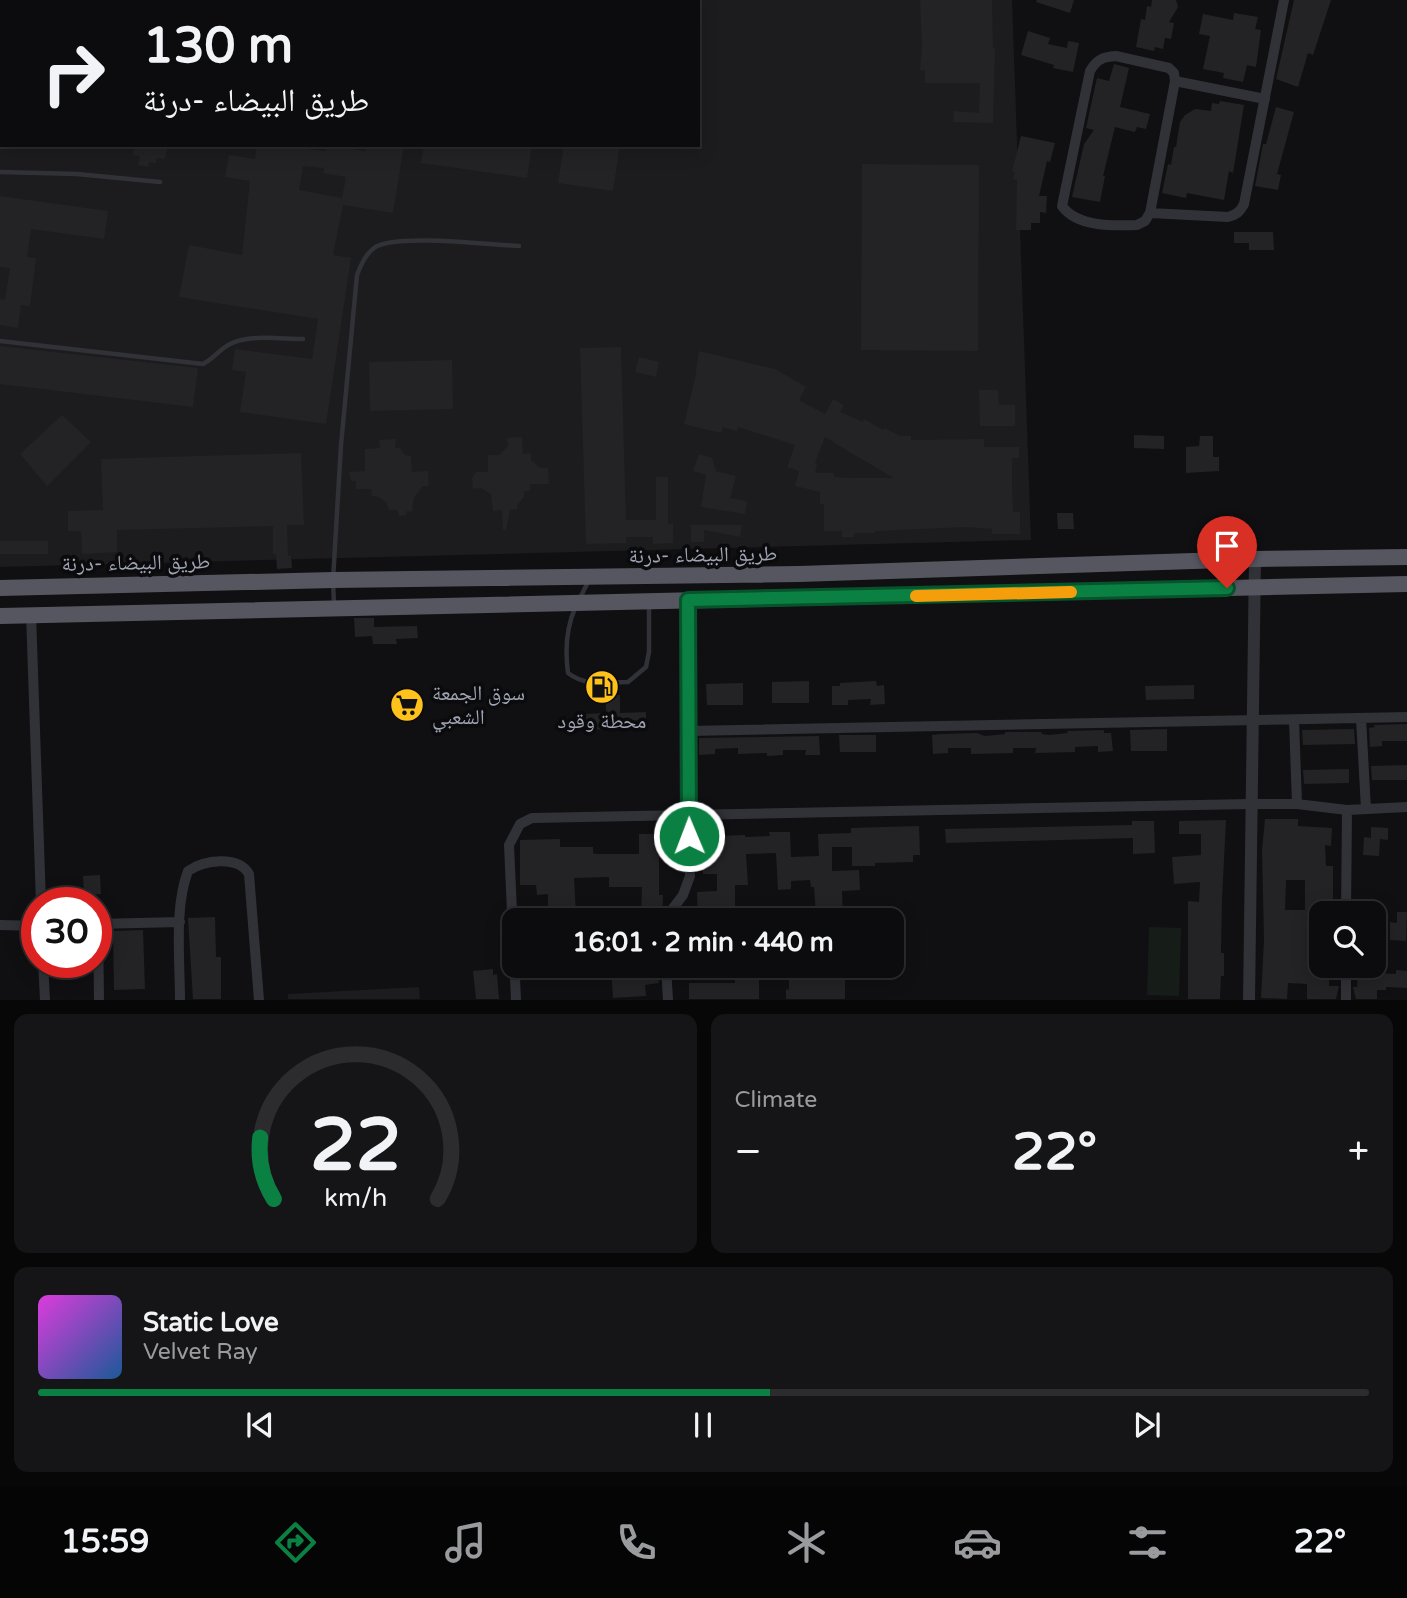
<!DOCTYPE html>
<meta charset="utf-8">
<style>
body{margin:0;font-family:"Varela Round","Noto Naskh Arabic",sans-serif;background:#151517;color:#f1f3f6;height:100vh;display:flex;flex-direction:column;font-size:26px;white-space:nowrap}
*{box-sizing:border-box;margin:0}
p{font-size:23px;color:#9a9b9e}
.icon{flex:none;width:38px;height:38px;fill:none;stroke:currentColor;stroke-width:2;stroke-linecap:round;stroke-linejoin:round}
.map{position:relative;height:1000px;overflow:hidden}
.details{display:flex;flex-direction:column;gap:14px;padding:14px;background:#070708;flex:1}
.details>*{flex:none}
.banner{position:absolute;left:0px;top:0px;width:700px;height:147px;box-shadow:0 4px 18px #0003,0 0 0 2px #2c2c2e;background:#0c0c0e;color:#f1f3f6;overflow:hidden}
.controls{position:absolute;left:1309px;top:901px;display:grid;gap:14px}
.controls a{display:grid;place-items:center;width:77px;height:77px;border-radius:14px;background:#0c0c0e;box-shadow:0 4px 18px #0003,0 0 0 2px #2c2c2e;font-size:35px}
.speed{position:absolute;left:21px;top:887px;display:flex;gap:14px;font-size:35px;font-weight:700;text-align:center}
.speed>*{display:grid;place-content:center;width:91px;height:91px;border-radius:50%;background:#0c0c0e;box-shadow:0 4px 18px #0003,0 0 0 2px #2c2c2e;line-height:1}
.speed .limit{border:10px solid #d22;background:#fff;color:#111}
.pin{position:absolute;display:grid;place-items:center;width:60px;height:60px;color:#fff;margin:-72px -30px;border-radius:50% 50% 50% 0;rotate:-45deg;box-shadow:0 0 7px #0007}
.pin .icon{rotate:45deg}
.me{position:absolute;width:77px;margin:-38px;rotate:359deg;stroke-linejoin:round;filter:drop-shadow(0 0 5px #0008)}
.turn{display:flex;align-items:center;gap:24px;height:147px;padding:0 28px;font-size:32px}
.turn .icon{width:91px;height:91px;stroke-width:2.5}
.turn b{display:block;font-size:49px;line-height:60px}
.big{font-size:52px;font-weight:700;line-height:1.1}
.details .widget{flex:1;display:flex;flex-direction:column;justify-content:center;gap:10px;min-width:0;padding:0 24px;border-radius:14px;background:#151517}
.details .dial{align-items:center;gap:0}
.dial svg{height:182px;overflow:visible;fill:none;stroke:#2c2c2e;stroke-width:7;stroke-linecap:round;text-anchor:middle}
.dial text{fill:#f1f3f6;stroke:none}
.song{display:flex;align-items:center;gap:21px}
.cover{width:84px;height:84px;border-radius:10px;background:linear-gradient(135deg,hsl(300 70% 55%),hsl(210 70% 35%))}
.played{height:7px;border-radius:4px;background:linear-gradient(90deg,#0b8043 55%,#2c2c2e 55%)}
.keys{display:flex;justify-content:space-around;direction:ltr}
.heat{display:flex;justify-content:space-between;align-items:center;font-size:38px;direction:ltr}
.details .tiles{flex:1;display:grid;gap:14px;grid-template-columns:1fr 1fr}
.widget:last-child{grid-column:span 2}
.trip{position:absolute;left:502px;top:908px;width:402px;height:70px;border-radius:14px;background:#0c0c0e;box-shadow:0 4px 18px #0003,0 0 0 2px #2c2c2e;font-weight:700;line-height:70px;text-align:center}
.tab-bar{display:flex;height:112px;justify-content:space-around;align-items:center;background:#050506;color:#9a9b9e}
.tab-bar .icon{width:49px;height:49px}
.tab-bar .selected{color:#0b8043}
.tab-bar b{font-size:32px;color:#f1f3f6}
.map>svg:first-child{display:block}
</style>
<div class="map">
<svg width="1407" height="1000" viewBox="0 0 1407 1000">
<rect width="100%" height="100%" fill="#101012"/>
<path fill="#1c1c1f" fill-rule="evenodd" d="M0,0H1012L1031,540L0,567ZM2,2H698V145H2Z
M419,987L420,999H288V994Z"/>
<path fill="#161d18" d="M1149,927L1181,928L1179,996L1147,995Z"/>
<path fill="#232326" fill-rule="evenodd" d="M920,0H992L993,48H995L993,123L953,122L954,111L979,113L980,83H925V70H920L922,47Z
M1037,0H1074L1070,13L1036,2Z
M1152,0H1176L1178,7L1169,22L1174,23L1171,39L1165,38L1163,49L1155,47L1154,51L1136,47L1141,19L1145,20L1147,6L1151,7Z
M1294,0H1331L1313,55L1308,53L1298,87L1276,79Z
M1234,13L1258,17L1255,29L1261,30L1256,67L1247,65L1243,82L1223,78L1224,73L1203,69L1210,36L1199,34L1203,14L1233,20Z
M1028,31L1050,38L1048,44L1067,48L1068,41L1079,43L1073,72L1053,68L1054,65L1021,55Z
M1114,64L1129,68L1120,107L1150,114L1146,129L1137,127L1135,132L1115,127L1103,176H1105L1100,202L1072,197L1084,144L1094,130L1086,128L1097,78L1109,81Z
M1220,101L1244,105L1233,173L1229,171L1224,200L1187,193L1186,198L1162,193L1168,164L1171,165L1174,147H1176L1180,122L1185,115L1195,109L1211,111L1212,103L1219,104Z
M1276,107L1294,112L1277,174L1281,175L1278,190L1255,186L1263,144H1266Z
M1021,136L1055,143L1050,162L1047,161L1039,196H1047L1046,213L1040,212V223H1031V230H1016L1017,180L1013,179L1015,172H1012Z
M135,145L154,147V145H168L165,159L157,158L156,163L149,162L148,167L138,165L140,156L133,155Z
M257,145H307L306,149L326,151L327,145H344V148L366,151L367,145H404L393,213L343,205L333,255L351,258L326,424L240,412L246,372L232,370L235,349L312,359L318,319L179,297L189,245L242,255L250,181L225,177L229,155L255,159ZM303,166L324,168L323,173L346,177L342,198L299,190Z
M424,145H532L527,178L421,163Z
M564,145H620L613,191L558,183Z
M862,164L979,165L978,351L861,350Z
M0,196L108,211L104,239L31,229L27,257L36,258L30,306L21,305L18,328L0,325V299L5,300L10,268L0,267Z
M1234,232H1273L1274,250H1249V243H1234Z
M0,346L198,368L193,407L0,384Z
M621,347L626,520H656V477H668V524H673V543L653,544V537H626V543L586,544L580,348Z
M699,351L775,369L806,387L799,400L825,414L833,399L844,405L840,412L863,422L864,419L883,430L884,428L900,436H911V440L984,439V447H1019V458H1012V488L1013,512H1020V534H992V529L966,527L875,531V533H854V537H842V531H824V504H820V492L795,486L799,471L787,467L795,445L738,427L737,431L723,427L721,433L684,424L695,379ZM825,437L851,453L894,478H851L834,477V473H815L817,464L815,463Z
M639,357L659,362L656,377L635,372Z
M452,360L453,409L370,411L369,362Z
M979,390H998L999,405H1015V426H980Z
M62,415L91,442L47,486L20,454Z
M1134,435L1164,436V449L1134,448Z
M1200,436H1213V457H1219V471L1186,473V447L1199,446Z
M522,437L523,454L531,453V460L540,468H548L549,484H530V491H524V497L517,505V509L510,510L506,530H503L502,510L493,511L491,494L481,488L473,489L472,478L476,472H488V455H499L508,446L507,438Z
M396,439L395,448H400L405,455L411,456L412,472L428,471L429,486H423L414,497L412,512L407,511L406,515L399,516L397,510H389L387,503L379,497L372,496L371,489H356V481H351L349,472L365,471V449L380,448L379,440Z
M301,453L304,525H287L288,556H291L292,568L277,569L276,554H273V526L117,530V552L82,554L81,531H68V511L103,510L101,459Z
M699,454L712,458L716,471L736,476L730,498L747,501L745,514L701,507L706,475L693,471Z
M1057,513H1073L1074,529H1058Z
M691,525H742L740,537L704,530V542H691Z
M0,541H48V554H0Z
M354,618H374V627L417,626L418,638L396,639L397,644H373L372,636L355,637Z
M809,681V703H772V682Z
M876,681L877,686L884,685L885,704L870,705L871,699L848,700V705H832V686H840V683Z
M743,683V705H707L706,684Z
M1194,685V699L1146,700L1145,686Z
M606,695H620V713L646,712V728L584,730L583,714L606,713Z
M1407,724V741H1382V746L1370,747L1369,728L1375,727L1374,725Z
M1167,729V751H1131L1130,730Z
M1354,729L1355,744L1303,745L1302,730Z
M1104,730V733H1111L1113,751L1098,752V746L1075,747V752L1035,753L1036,748H1013V753L971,754V748H948V753L933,754L932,735L941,734L977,733L985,736L1005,734V732H1041L1042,734L1049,735L1068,733L1067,731Z
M839,735H876V752H840Z
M819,736L820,755H805L806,750H783V755L767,756V753L738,754V748L715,749V754L699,755V738Z
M1407,765V780H1372L1371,766Z
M1349,769V783L1304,784L1303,770Z
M1265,819H1298V826L1332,828L1331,846L1325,845L1326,866H1333V904H1326V914H1321V970H1329V986H1339L1336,999H1307V984L1288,983L1287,999L1261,998L1264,940L1262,850ZM1286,880H1305V910H1285Z
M1226,820L1222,899L1221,953H1224V976H1221L1220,999H1188V901L1199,902L1200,882L1174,884L1172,857L1201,855V834H1179V821Z
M1132,821H1154L1155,853L1133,854V838L946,843L945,829L1132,825Z
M919,826L920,855H913V862L875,863V866H852V847H832V871L859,870L860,890L842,891L843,916L816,917L814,887H811L810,880L791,881V889L778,890L776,853L746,854L748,885H735V910H731L730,920H698L697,892L717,891V874H703L702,863H697L696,833H721V836L745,835V837L770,836L769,832H790L791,857L819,856L818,834L851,833V828Z
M1371,827L1388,828V840L1380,839L1379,856L1363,855L1364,837L1371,838Z
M639,834H681L682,851L659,852V895H663L662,918H641L642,887H609V877L574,878L576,915H548V894L537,895L536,885H520V840L560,839V847H593V853L596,854H639Z
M100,875L101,894L84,895L83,876Z
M1397,912H1407L1406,941L1390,940V922L1397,923Z
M215,917L216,957H221V999H193L188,918Z
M143,930L145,989L114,990L113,931Z
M611,966H657L659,983L645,985L646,996L613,998Z
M789,966H845V999H786V989L789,990Z
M1358,966L1376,967V973L1396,974V970L1407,971V988L1386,987V990H1377V999H1356L1353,987H1357Z
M493,969V975L497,974L499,999H476L473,971Z
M735,976H752V979H759V999H689V983H735Z"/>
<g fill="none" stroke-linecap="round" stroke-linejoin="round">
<path stroke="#313237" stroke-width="4.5" d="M0,172L77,174L160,182
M0,341L203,364C213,359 220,349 230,344C250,334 280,339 303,339
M579,600L589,580
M334,606L333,580L341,445L357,275C361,265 365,255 374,248C394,233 491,245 519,246
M575,608C566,629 565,651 568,673C586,687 607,682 628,682L646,667L649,652V605"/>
<path stroke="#313237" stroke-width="10" d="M1116,56L1169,68L1174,73L1175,81L1150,213L1145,221L1137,225C1113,226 1077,227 1062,206L1090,71C1097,59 1103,57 1116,56Z
M1175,81L1265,99
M1150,213L1228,217C1236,215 1240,212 1244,204L1284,0
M31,614L41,903
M1361,718L1366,809
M1294,720L1297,804
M688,731L1407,717
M804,914V920
M1346,914L1347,810
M669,920L671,911L683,895L690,876L688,815V600
M96,924L180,922
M98,924L99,1000
M0,925L37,926
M43,962L45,1000
M666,966L668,1000
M180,1000C180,961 174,907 188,871C204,860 238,855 249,874L259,1000
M516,1000L509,845L520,824L532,818L1250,804H1297L1347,810L1407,807
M1346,1000V966"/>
<path stroke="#313237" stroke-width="12" d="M1249,1000L1255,559"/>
<path stroke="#555660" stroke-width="16" d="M0,588L333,580L799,574L1255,559L1407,557
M0,616L1407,584"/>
</g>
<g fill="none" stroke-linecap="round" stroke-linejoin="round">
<g stroke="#07532c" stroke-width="18">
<path id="route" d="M689,836L688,600L1227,588"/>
</g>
<use href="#route" stroke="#0b8043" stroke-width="12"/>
<path stroke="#f59e0b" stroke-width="12" d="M916,596L1071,592"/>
</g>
<defs>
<g id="fuel-disc" transform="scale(1.75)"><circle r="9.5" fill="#ffc11b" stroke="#0b0b0d"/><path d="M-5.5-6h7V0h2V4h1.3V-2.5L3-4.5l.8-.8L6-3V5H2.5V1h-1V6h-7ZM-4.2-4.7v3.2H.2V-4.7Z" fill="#111"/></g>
<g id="supermarket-disc" transform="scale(1.75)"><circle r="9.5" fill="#ffc11b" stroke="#0b0b0d"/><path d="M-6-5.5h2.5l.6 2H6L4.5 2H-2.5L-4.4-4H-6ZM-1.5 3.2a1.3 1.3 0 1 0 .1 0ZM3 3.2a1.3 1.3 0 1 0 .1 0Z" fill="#111"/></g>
</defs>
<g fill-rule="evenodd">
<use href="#fuel-disc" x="602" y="687"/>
<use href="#supermarket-disc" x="407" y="705"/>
</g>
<g text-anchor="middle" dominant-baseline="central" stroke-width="7" stroke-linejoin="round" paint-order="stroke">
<g font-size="21" fill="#a0a5b4" stroke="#0b0b0d">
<text transform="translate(703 555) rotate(-1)">طريق البيضاء -درنة</text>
<text transform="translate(136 563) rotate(-1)">طريق البيضاء -درنة</text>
</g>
<g font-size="21" fill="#a0a5b4" stroke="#0b0b0d" text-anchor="start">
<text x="432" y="693">سوق الجمعة<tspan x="432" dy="24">الشعبي</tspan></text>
<text x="602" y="721" text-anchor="middle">محطة وقود</text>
</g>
</g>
</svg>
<div class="controls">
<a><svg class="icon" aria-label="search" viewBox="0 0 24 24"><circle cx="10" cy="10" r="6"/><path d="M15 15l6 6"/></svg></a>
</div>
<div class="speed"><div class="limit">30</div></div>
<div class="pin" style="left:1227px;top:588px;background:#d93025"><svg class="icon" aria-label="arrive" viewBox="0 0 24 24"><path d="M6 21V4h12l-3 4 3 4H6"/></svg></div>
<svg class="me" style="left:689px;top:836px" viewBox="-20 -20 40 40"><circle r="17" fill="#0b8043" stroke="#fff" stroke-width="3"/><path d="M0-11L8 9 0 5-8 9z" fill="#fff"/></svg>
<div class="trip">16:01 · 2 min · 440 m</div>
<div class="banner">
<div class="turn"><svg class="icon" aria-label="right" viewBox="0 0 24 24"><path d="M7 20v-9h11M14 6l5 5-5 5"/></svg><div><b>130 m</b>طريق البيضاء -درنة</div></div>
</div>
</div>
<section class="details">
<div class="tiles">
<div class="widget dial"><svg viewBox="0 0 100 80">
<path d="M14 69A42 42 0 1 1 86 69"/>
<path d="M14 69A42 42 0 0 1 8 42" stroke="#0b8043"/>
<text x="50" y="56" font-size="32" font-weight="700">22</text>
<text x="50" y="72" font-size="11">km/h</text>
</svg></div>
<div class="widget"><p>Climate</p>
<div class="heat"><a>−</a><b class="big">22°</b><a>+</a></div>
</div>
<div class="widget">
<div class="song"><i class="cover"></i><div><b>Static Love</b><p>Velvet Ray</p></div></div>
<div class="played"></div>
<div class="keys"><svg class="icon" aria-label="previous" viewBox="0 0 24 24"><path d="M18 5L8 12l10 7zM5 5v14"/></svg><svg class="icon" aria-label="pause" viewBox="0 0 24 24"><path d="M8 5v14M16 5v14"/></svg><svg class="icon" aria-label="next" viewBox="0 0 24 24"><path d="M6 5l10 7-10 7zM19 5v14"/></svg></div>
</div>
</div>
</section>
<nav class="tab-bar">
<b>15:59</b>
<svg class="icon selected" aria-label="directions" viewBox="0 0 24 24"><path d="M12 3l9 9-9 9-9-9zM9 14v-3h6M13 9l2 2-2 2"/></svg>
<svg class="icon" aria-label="music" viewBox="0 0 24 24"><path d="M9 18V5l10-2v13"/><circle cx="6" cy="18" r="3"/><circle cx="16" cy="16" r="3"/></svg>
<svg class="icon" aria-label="phone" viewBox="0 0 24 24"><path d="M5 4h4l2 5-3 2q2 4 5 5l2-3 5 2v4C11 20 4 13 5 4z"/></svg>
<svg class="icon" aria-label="climate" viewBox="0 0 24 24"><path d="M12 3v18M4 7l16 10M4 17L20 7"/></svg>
<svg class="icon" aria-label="car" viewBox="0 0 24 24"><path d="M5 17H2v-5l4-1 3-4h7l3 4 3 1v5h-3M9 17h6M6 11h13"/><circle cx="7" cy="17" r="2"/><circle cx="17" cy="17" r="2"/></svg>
<svg class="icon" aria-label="filters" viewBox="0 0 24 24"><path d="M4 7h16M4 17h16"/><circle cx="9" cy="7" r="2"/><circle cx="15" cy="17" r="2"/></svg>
<b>22°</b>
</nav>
